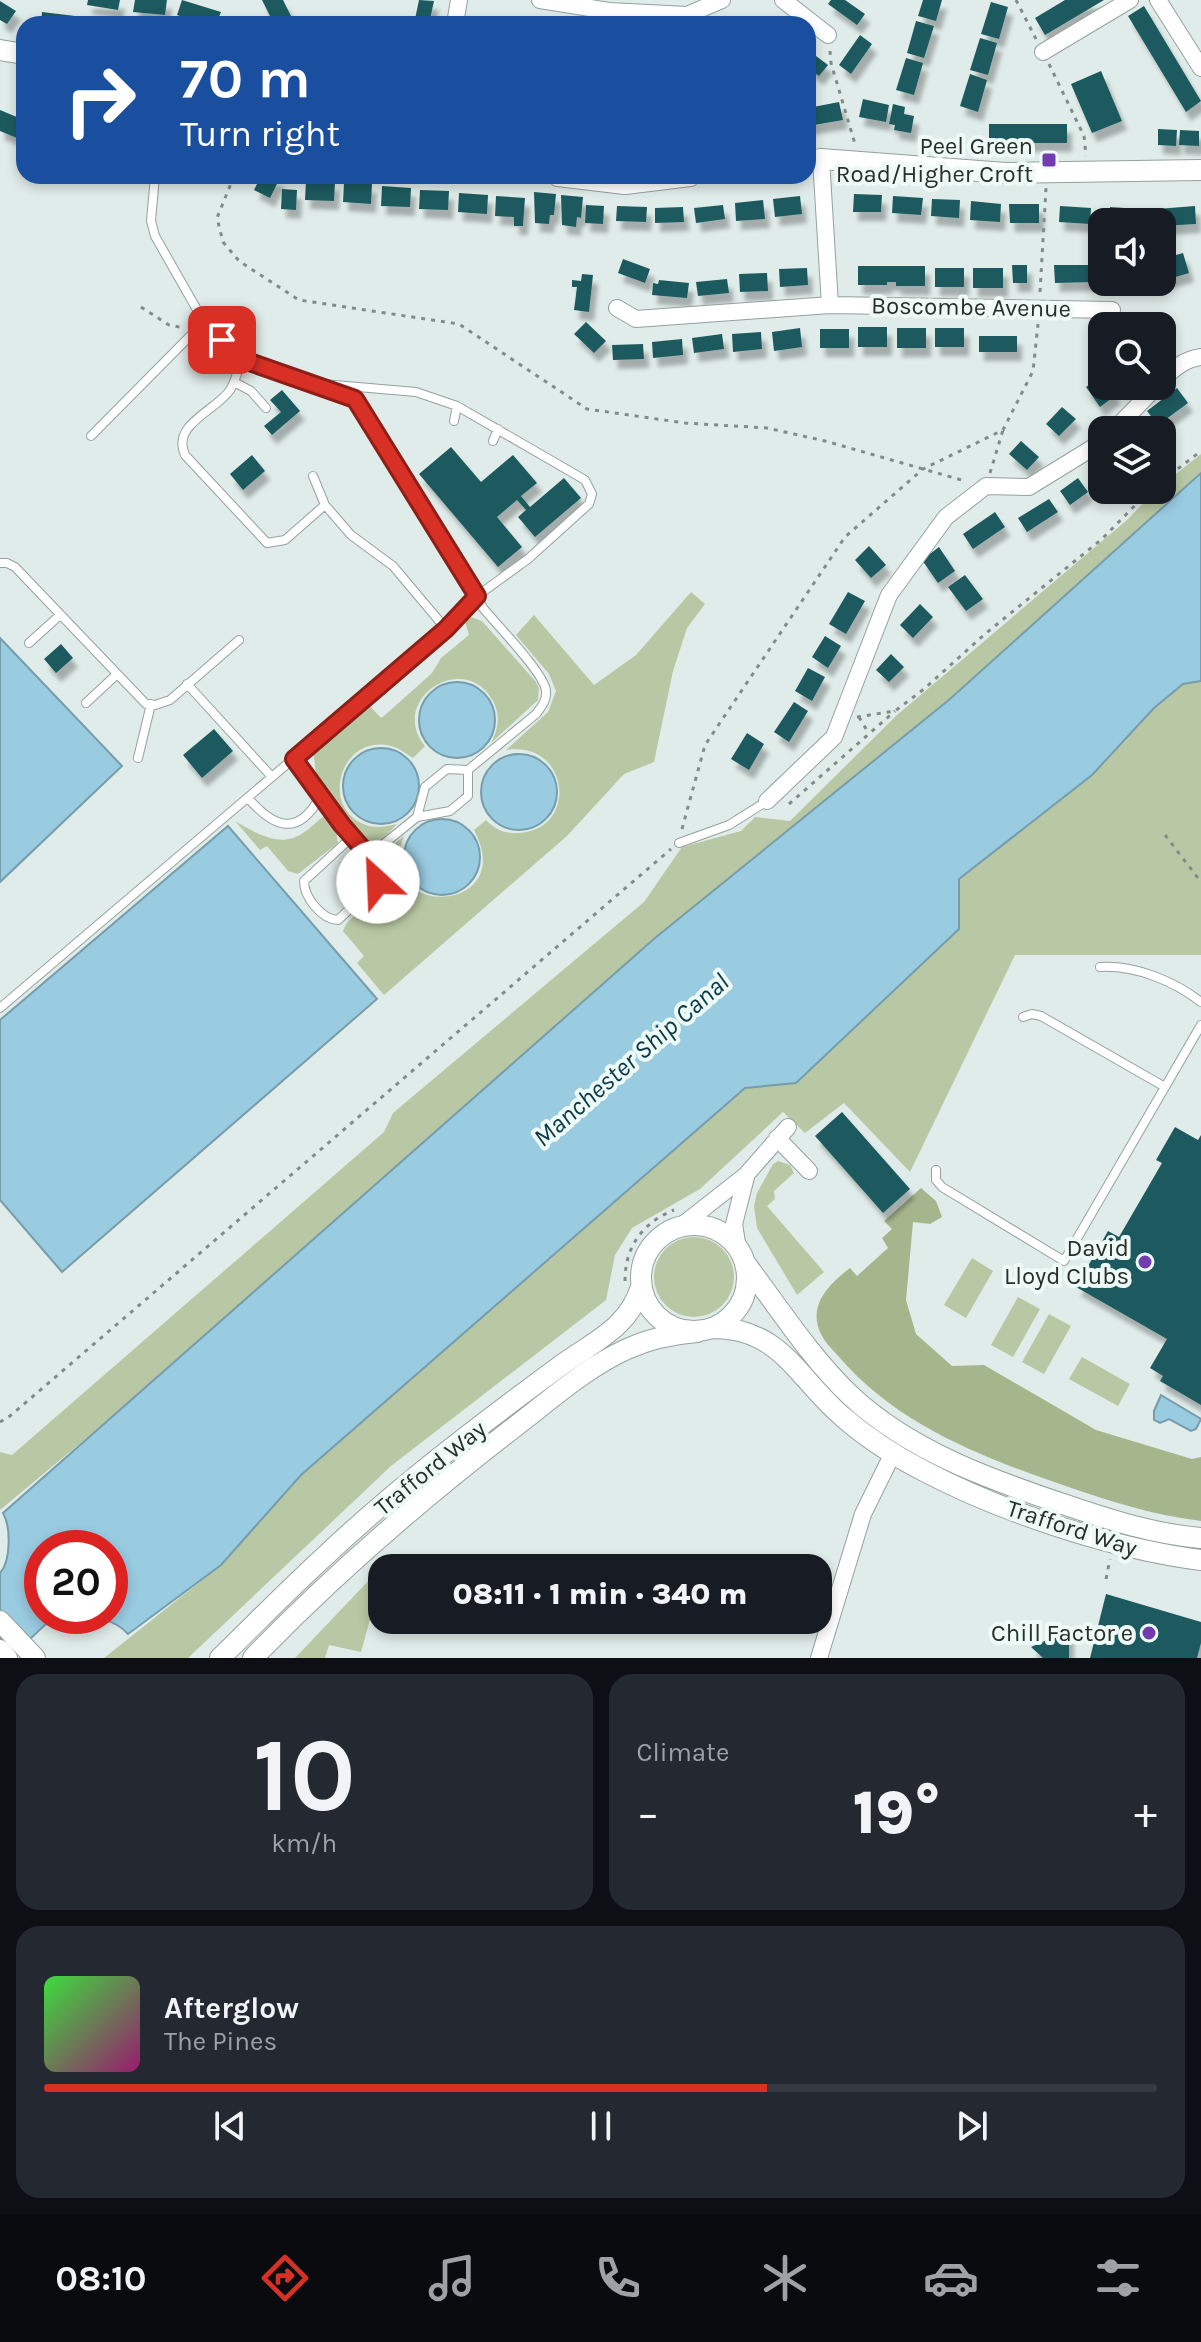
<!DOCTYPE html>
<meta charset="utf-8">
<style>
body{margin:0;font-family:Karla,sans-serif;background:#242831;color:#f1f3f6;height:100vh;display:flex;flex-direction:column;font-size:30px;white-space:nowrap}
*{box-sizing:border-box;margin:0}
p{font-size:26px;color:#9ea1a6}
.icon{flex:none;width:44px;height:44px;fill:none;stroke:currentColor;stroke-width:2;stroke-linecap:round;stroke-linejoin:round}
.map{position:relative;height:1658px;overflow:hidden}
.side{display:flex;flex-direction:column;gap:16px;padding:16px;background:#0d0f14;flex:1}
.side>*{flex:none}
.banner{position:absolute;left:16px;top:16px;width:800px;height:168px;border-radius:24px;box-shadow:0 4px 12px #0003;background:#1a4fa0;color:#fff;overflow:hidden}
.controls{position:absolute;left:1088px;top:208px;display:grid;gap:16px}
.controls a{display:grid;place-items:center;width:88px;height:88px;border-radius:16px;background:#171b24;box-shadow:0 4px 12px #0003;font-size:40px}
.speed{position:absolute;left:24px;top:1530px;display:flex;gap:16px;font-size:40px;font-weight:700;text-align:center}
.speed>*{display:grid;place-content:center;width:104px;height:104px;border-radius:50%;background:#171b24;box-shadow:0 4px 12px #0003;line-height:1}
.speed .limit{border:12px solid #d22;background:#fff;color:#111}
.pin{position:absolute;display:grid;place-items:center;width:68px;height:68px;color:#fff;margin:-34px;border-radius:16px;box-shadow:0 4px 12px #0006}
.me{position:absolute;width:88px;margin:-44px;rotate:335deg;stroke-linejoin:round;filter:drop-shadow(0 0 6px #0008)}
.turn{display:flex;align-items:center;gap:28px;height:168px;padding:0 32px;font-size:36px}
.turn .icon{width:104px;height:104px;stroke-width:2.5}
.turn b{display:block;font-size:56px;line-height:68px}
.big{font-size:60px;font-weight:800;line-height:1.1}
.side .tile{flex:1;display:flex;flex-direction:column;justify-content:center;gap:12px;min-width:0;padding:0 28px;border-radius:24px;background:#242831}
.side .dial{align-items:center;gap:0}
.dial b{font-size:104px;line-height:1}
.song{display:flex;align-items:center;gap:24px}
.cover{width:96px;height:96px;border-radius:12px;background:linear-gradient(135deg,hsl(120 70% 55%),hsl(320 70% 35%))}
.played{height:8px;border-radius:4px;background:linear-gradient(90deg,#d93025 65%,#363941 65%)}
.keys{display:flex;justify-content:space-around;direction:ltr}
.heat{display:flex;justify-content:space-between;align-items:center;font-size:44px;direction:ltr}
.side .tiles{flex:1;display:grid;gap:16px;grid-template-columns:1fr 1fr}
.tile:last-child{grid-column:span 2}
.trip{position:absolute;left:368px;top:1554px;width:464px;height:80px;border-radius:24px;background:#171b24;box-shadow:0 4px 12px #0003;font-weight:800;line-height:80px;text-align:center}
.dock{display:flex;height:128px;justify-content:space-around;align-items:center;background:#090b0e;color:#9ea1a6}
.dock .icon{width:56px;height:56px}
.dock .current{color:#d93025}
.dock b{font-size:36px;color:#f1f3f6}
.map>svg:first-child{display:block}
</style>
<div class="map">
<svg width="1201" height="1658" viewBox="0 0 1201 1658">
<defs>
<filter id="shadow"><feDropShadow dx="5" dy="9" stdDeviation="2" flood-color="#0004"/></filter>
</defs>
<rect width="100%" height="100%" fill="#e0ece9"/>
<path fill="#b9c8a4" d="M1201,454V473L950,699L655,938L125,1406L0,1510V1452L12,1455L384,1132L393,1113L644,902L682,847L741,831L755,817L790,821L897,715L1127,520L1156,490H1162V485Z
M691,592L705,604L687,628L673,671L654,762L624,774L567,836L384,995L357,963L364,956L343,931C350,911 375,908 383,891C398,861 365,865 404,836C370,920 520,916 474,830L486,820C495,830 506,834 519,833C579,830 570,740 506,750L548,712L556,691L549,674L516,635L534,615L594,685L636,655Z
M471,617L482,621L536,682L539,688L538,700L491,743C498,729 501,716 493,701C465,649 387,699 425,746L413,758C405,753 399,748 391,746C341,733 318,808 366,825C377,829 387,826 397,824L382,840L368,842L322,791L317,781L313,750L368,704L381,718L385,715L432,673L441,658L469,635L465,621Z
M1201,681V955H1015L910,1172L844,1103L805,1133L783,1112L700,1189L632,1228L615,1255L606,1300L391,1466L188,1658H104L221,1565L301,1475L745,1088L796,1083L959,929L958,880L1092,775L1154,708L1183,684Z
M324,816L336,829L338,843L298,874L288,871L267,846L260,850L235,821C256,833 280,849 303,833C311,828 317,821 324,816Z
M778,1161L790,1165L794,1173L774,1191L775,1199L767,1206L824,1272L797,1295L757,1228L754,1206L757,1193L773,1164Z
M654 1277a40 40 0 1 1 80 0a40 40 0 1 1-80 0Z
M972,1258L993,1271L966,1318L944,1305Z
M1018,1297L1040,1309L1013,1357L991,1345Z
M1049,1314L1071,1326L1044,1374L1022,1362Z
M1082,1357L1130,1384L1118,1406L1069,1379Z
M372,1577L380,1583L361,1652L329,1645L325,1658H295Z"/>
<path fill="#a5b68c" d="M921,1188L936,1201L942,1217L930,1224L913,1222L906,1300L916,1334L952,1366L984,1365L1096,1430L1192,1459L1201,1457V1521C1152,1515 1106,1500 1060,1484C979,1456 897,1424 840,1358C834,1351 825,1343 821,1334C807,1306 829,1284 850,1268L857,1276L888,1248L882,1238L892,1229L884,1221Z"/>
<path fill="#99cbe1" stroke="#779cab" stroke-width="2" fill-rule="evenodd" d="M1201,473V681L1183,684L1154,708L1092,775L959,879V929L796,1083L745,1088L301,1475L221,1565L128,1634C109,1613 83,1619 57,1618L49,1621L10,1658H0V1573C11,1561 11,1527 3,1513L655,938L950,699ZM42,1548H110V1616H42Z
M0,638L122,766L0,882Z
M419 720a38 38 0 1 1 76 0a38 38 0 1 1-76 0Z
M343 786a38 38 0 1 1 76 0a38 38 0 1 1-76 0Z
M481 792a38 38 0 1 1 76 0a38 38 0 1 1-76 0Z
M404 857a38 38 0 1 1 76 0a38 38 0 1 1-76 0Z
M228,826L377,999L62,1272L0,1200V1020Z
M1161,1395L1201,1419L1196,1429L1191,1431L1169,1419L1160,1423L1154,1420V1411Z"/>
<path fill="#1d5a5e" filter="url(#shadow)" d="M88,0H120L118,10L87,5Z
M135,0H167L165,15L133,12Z
M182,0L221,12L216,24H202L177,15Z
M262,0H283L293,20L286,24H274Z
M419,0L434,1L429,24H414Z
M831,0H845L865,14L857,25L828,4Z
M923,0H942L936,21L918,16Z
M1065,0H1104L1045,35L1035,18Z
M0,1L16,11L7,24L0,20Z
M991,2L1008,7L999,39L981,34Z
M1144,6L1201,101L1186,112L1128,16Z
M42,12L75,16L74,24H41Z
M916,21L934,26L924,58L907,53Z
M860,35L872,44L851,74L839,65Z
M980,38L997,43L988,75L970,70Z
M808,50L828,65L819,76L808,68Z
M906,58L923,63L914,95L896,90Z
M1101,71L1122,121L1092,133L1071,84Z
M970,74L987,80L978,112L960,106Z
M863,99L889,105L886,122L859,117Z
M839,102L843,120L808,126V108Z
M893,104L905,107L904,114L914,116L911,133L894,130L895,125L889,124Z
M0,110L24,120V141L0,131Z
M989,124H1067V143H989Z
M1158,129L1177,130L1176,146L1158,145Z
M1180,130L1199,131V146L1179,145Z
M261,176L280,178L270,198L254,190Z
M306,180L335,182L334,201L305,200Z
M344,183L372,184L371,204L343,202Z
M382,186L411,188L410,207L381,206Z
M282,189L297,190L296,210L281,209Z
M420,190L449,191L448,210L419,209Z
M534,192L556,194L554,215H550L549,224L535,223Z
M459,193L488,195L487,214L458,212Z
M854,194L882,195L881,212H853Z
M561,195L583,197L581,218L577,217L576,227L562,225Z
M496,196L525,198L523,226H514V217L495,216Z
M800,196L802,214L775,217L773,199Z
M893,196L923,198L921,215L892,213Z
M932,199L960,200L959,218L931,216Z
M763,200L765,219L736,221L735,203Z
M971,201L1001,204L1000,222L970,220Z
M1009,204H1039V223H1010Z
M586,205L604,206L603,224L585,223Z
M723,205L725,219L696,223L694,208Z
M617,206L647,207L646,222L616,221Z
M1060,206L1091,208L1090,224L1059,222Z
M1195,206L1196,224L1162,226V222H1158L1157,209Z
M683,207L684,222L655,223V208Z
M1110,207L1140,209L1139,222H1109Z
M1183,253L1189,273L1162,281V259Z
M623,259L650,269L645,283L618,273Z
M1012,265H1027V283H1013Z
M1054,265H1094V282L1055,283Z
M858,266H925V286H896V282H887V285H858Z
M807,268L808,285L780,287L779,269Z
M935,268H964V287H935Z
M973,268H1003V288H973Z
M767,273L768,291L740,292L739,274Z
M582,274L593,275L589,312L574,310L577,287H572V280L581,281Z
M727,279L729,293L698,296L696,282Z
M659,280L689,283L687,298L652,295L653,283L658,284Z
M586,322L606,341L594,353L574,334Z
M858,327H887V347H858Z
M800,328L802,347L774,351L772,332Z
M897,328H926V348H897Z
M935,328H964V347H935Z
M820,329H849V348H820Z
M761,332L762,349L733,352L732,334Z
M722,334L724,349L694,353L692,338Z
M979,336H1017V352H979Z
M682,339L683,355L653,358L652,342Z
M643,344L644,359L613,360L612,345Z
M1102,376V386H1109L1116,395L1100,407L1086,387Z
M1177,388L1188,403L1158,425L1147,411Z
M282,390L300,411L272,435L264,426L281,412L270,400Z
M1062,407L1076,419L1059,436L1046,424Z
M1021,441L1039,457L1027,470L1009,454Z
M451,447L481,482L513,455L537,483L521,496L530,507L564,478L581,498L535,537L518,517L526,510L517,500L497,517L522,547L498,567L419,474Z
M252,455L265,471L243,490L230,474Z
M1078,478L1088,492L1070,505L1060,491Z
M1049,499L1058,512L1027,532L1018,518Z
M995,512L1005,527L973,549L963,534Z
M869,546L886,565L871,578L855,560Z
M939,547L955,571L938,583L922,560Z
M965,575L983,599L966,611L948,587Z
M848,592L865,601L846,634L829,624Z
M920,604L933,617L913,638L900,625Z
M825,636L841,646L828,668L812,657Z
M61,644L73,658L56,673L44,659Z
M891,654L904,667L889,682L876,670Z
M808,668L825,677L812,701L795,691Z
M794,702L808,711L789,742L774,732Z
M214,729L233,751L202,778L183,755Z
M747,733L764,744L749,770L731,759Z
M842,1112L910,1189L883,1213L815,1136Z
M1175,1127L1198,1140L1201,1135V1405L1160,1381L1163,1376L1150,1368L1167,1339L1076,1287L1108,1231L1119,1237L1162,1163L1156,1160Z
M1106,1594L1201,1622V1643L1197,1658H1090Z
M1069,1630V1658H1043L1031,1647Z"/>
<g fill="none" stroke-linecap="round" stroke-linejoin="round">
<g stroke="#95a19e" stroke-width="10">
<path id="service" d="M241,359C238,369 236,381 230,390C216,411 171,424 185,455L267,543L285,540L325,505
M234,382L251,391L266,408
M323,384L416,392L457,406L585,480L592,494L589,504L528,559L477,596L483,608C496,624 545,674 546,691C547,700 542,706 536,714L468,770L447,769L425,787L417,817
M454,421L457,406
M91,436L204,322
M493,441L498,429
M313,476L325,505L351,535L393,566L446,629
M0,563H7L15,567L146,704L155,705L170,700L239,640
M29,643L60,615
M187,684L272,777
M86,703L116,675
M138,758L151,704
M294,759L342,825L377,865L378,882L338,920C321,919 304,897 304,881L352,837
M248,798C274,828 298,837 320,797
M679,843L729,825L767,801
M369,856L417,817L450,811L468,796V770
M1100,967C1135,965 1174,981 1201,1002
M0,1008L446,629L477,596L355,399L241,359L204,322L155,236L151,221L155,176
M1023,1017L1032,1014L1041,1016L1165,1087
M936,1170V1180L942,1187L1064,1261L1201,1025"/>
</g>
<g stroke="#95a19e" stroke-width="18">
<path id="minor" d="M540,0L609,11L687,15L722,0
M783,0L828,35
M1158,0L1201,68
M455,24L459,0
M1043,52L1130,0
M821,159L830,305
M617,308L636,319L830,305L1112,310
M1162,380C1173,369 1185,359 1201,357
M1114,430L1157,386
M767,801L834,737L889,595L946,517L986,486L1029,487L1102,442
M777,1138L809,1171
M681,1226L746,1175L788,1127
M738,1249L734,1224L746,1177
M819,1658L863,1514L893,1453"/>
</g>
<g stroke="#95a19e" stroke-width="22">
<path id="tertiary" d="M0,50L24,54
M808,161L821,159L1005,173L1201,170
M558,176L625,184L690,176
M641 1278a53 53 0 1 1 106 0a53 53 0 1 1-106 0Z
M745,1263C779,1308 810,1357 851,1396C910,1451 991,1480 1066,1505C1110,1520 1154,1534 1201,1538
M713,1328C781,1328 797,1378 843,1417C867,1438 895,1456 924,1471C1002,1512 1113,1549 1201,1560
M0,1621L35,1658
M0,1650L7,1658
M220,1658C255,1624 289,1589 325,1556C397,1488 477,1427 556,1369C590,1343 628,1330 641,1287
M253,1658C334,1574 420,1500 512,1429C549,1401 585,1368 627,1349C649,1339 672,1334 697,1332"/>
</g>
<path stroke="#828b89" stroke-width="3" stroke-dasharray="4 6" stroke-linecap="butt" d="M1016,0L1036,39
M830,51L831,63L855,144
M1049,64L1084,136L1086,156
M234,176L217,218L223,242L239,261L299,300L459,324L587,409L685,423L767,428L825,441L965,481
M1040,292L1046,188
M141,307L169,325L184,328
M990,473L1003,430
M1162,481L1201,451
M857,717L895,711L924,689L985,634L1102,539L1150,490
M859,717L869,734
M789,804L895,711
M682,829L705,745L845,537L923,469L1003,430L1033,371L1038,324
M1165,835L1201,882
M625,1281C625,1247 642,1223 674,1210
M0,1422L10,1416L671,849
M1106,1579L1110,1559"/>
<use href="#service" stroke="#fff" stroke-width="8"/>
<use href="#minor" stroke="#fff" stroke-width="16"/>
<use href="#tertiary" stroke="#fff" stroke-width="20"/>
</g>
<g fill="none" stroke-linecap="round" stroke-linejoin="round">
<g stroke="#8d1f18" stroke-width="20">
<path id="route" d="M222,340L241,359L355,399L477,596L446,629L294,759L342,825L377,865L378,882"/>
</g>
<use href="#route" stroke="#d93025" stroke-width="14"/>
</g>
<g fill="#723bb2" stroke="#edfaf6" stroke-width="3">
<rect x="1041" y="152" width="16" height="16" rx="4"/>
<circle cx="1145" cy="1262" r="8"/>
<circle cx="1149" cy="1633" r="8"/>
</g>
<g text-anchor="middle" dominant-baseline="central" stroke-width="8" stroke-linejoin="round" paint-order="stroke">
<g font-size="24" fill="#292e2d" stroke="#edfaf6" text-anchor="end">
<text x="1033" y="146">Peel Green<tspan x="1033" dy="28">Road/Higher Croft</tspan></text>
<text x="1129" y="1248">David<tspan x="1129" dy="28">Lloyd Clubs</tspan></text>
<text x="1133" y="1633">Chill Factor e</text>
</g>
<g font-size="24" fill="#292e2d" stroke="#edfaf6">
<text transform="translate(971 307) rotate(1)">Boscombe Avenue</text>
<text transform="translate(430 1468) rotate(-39)">Trafford Way</text>
<text transform="translate(1072 1528) rotate(18)">Trafford Way</text>
</g>
<g font-size="26" font-style="italic" fill="#0a3848" stroke="#edfaf6">
<text transform="translate(631 1060) rotate(-41)">Manchester Ship Canal</text>
</g>
</g>
</svg>
<div class="controls">
<a><svg class="icon" aria-label="sound" viewBox="0 0 24 24"><path d="M4 9h4l5-4v14l-5-4H4zM17 9q2 3 0 6"/></svg></a>
<a><svg class="icon" aria-label="search" viewBox="0 0 24 24"><circle cx="10" cy="10" r="6"/><path d="M15 15l6 6"/></svg></a>
<a><svg class="icon" aria-label="layers" viewBox="0 0 24 24"><path d="M12 4l9 5-9 5-9-5zM3 14l9 5 9-5"/></svg></a>
</div>
<div class="speed"><div class="limit">20</div></div>
<div class="pin" style="left:222px;top:340px;background:#d93025"><svg class="icon" aria-label="arrive" viewBox="0 0 24 24"><path d="M6 21V4h12l-3 4 3 4H6"/></svg></div>
<svg class="me" style="left:378px;top:882px" viewBox="-20 -20 40 40"><circle r="19" fill="#fff"/><path d="M0-13L10 11 0 6-10 11z" fill="#d93025"/></svg>
<div class="trip">08:11 · 1 min · 340 m</div>
<div class="banner">
<div class="turn"><svg class="icon" aria-label="right" viewBox="0 0 24 24"><path d="M7 20v-9h11M14 6l5 5-5 5"/></svg><div><b>70 m</b>Turn right</div></div>
</div>
</div>
<section class="side">
<div class="tiles">
<div class="tile dial"><b>10</b><p>km/h</p></div>
<div class="tile"><p>Climate</p>
<div class="heat"><a>−</a><b class="big">19°</b><a>+</a></div>
</div>
<div class="tile">
<div class="song"><i class="cover"></i><div><b>Afterglow</b><p>The Pines</p></div></div>
<div class="played"></div>
<div class="keys"><svg class="icon" aria-label="previous" viewBox="0 0 24 24"><path d="M18 5L8 12l10 7zM5 5v14"/></svg><svg class="icon" aria-label="pause" viewBox="0 0 24 24"><path d="M8 5v14M16 5v14"/></svg><svg class="icon" aria-label="next" viewBox="0 0 24 24"><path d="M6 5l10 7-10 7zM19 5v14"/></svg></div>
</div>
</div>
</section>
<nav class="dock">
<b>08:10</b>
<svg class="icon current" aria-label="directions" viewBox="0 0 24 24"><path d="M12 3l9 9-9 9-9-9zM9 14v-3h6M13 9l2 2-2 2"/></svg>
<svg class="icon" aria-label="music" viewBox="0 0 24 24"><path d="M9 18V5l10-2v13"/><circle cx="6" cy="18" r="3"/><circle cx="16" cy="16" r="3"/></svg>
<svg class="icon" aria-label="phone" viewBox="0 0 24 24"><path d="M5 4h4l2 5-3 2q2 4 5 5l2-3 5 2v4C11 20 4 13 5 4z"/></svg>
<svg class="icon" aria-label="climate" viewBox="0 0 24 24"><path d="M12 3v18M4 7l16 10M4 17L20 7"/></svg>
<svg class="icon" aria-label="car" viewBox="0 0 24 24"><path d="M5 17H2v-5l4-1 3-4h7l3 4 3 1v5h-3M9 17h6M6 11h13"/><circle cx="7" cy="17" r="2"/><circle cx="17" cy="17" r="2"/></svg>
<svg class="icon" aria-label="filters" viewBox="0 0 24 24"><path d="M4 7h16M4 17h16"/><circle cx="9" cy="7" r="2"/><circle cx="15" cy="17" r="2"/></svg>
</nav>
